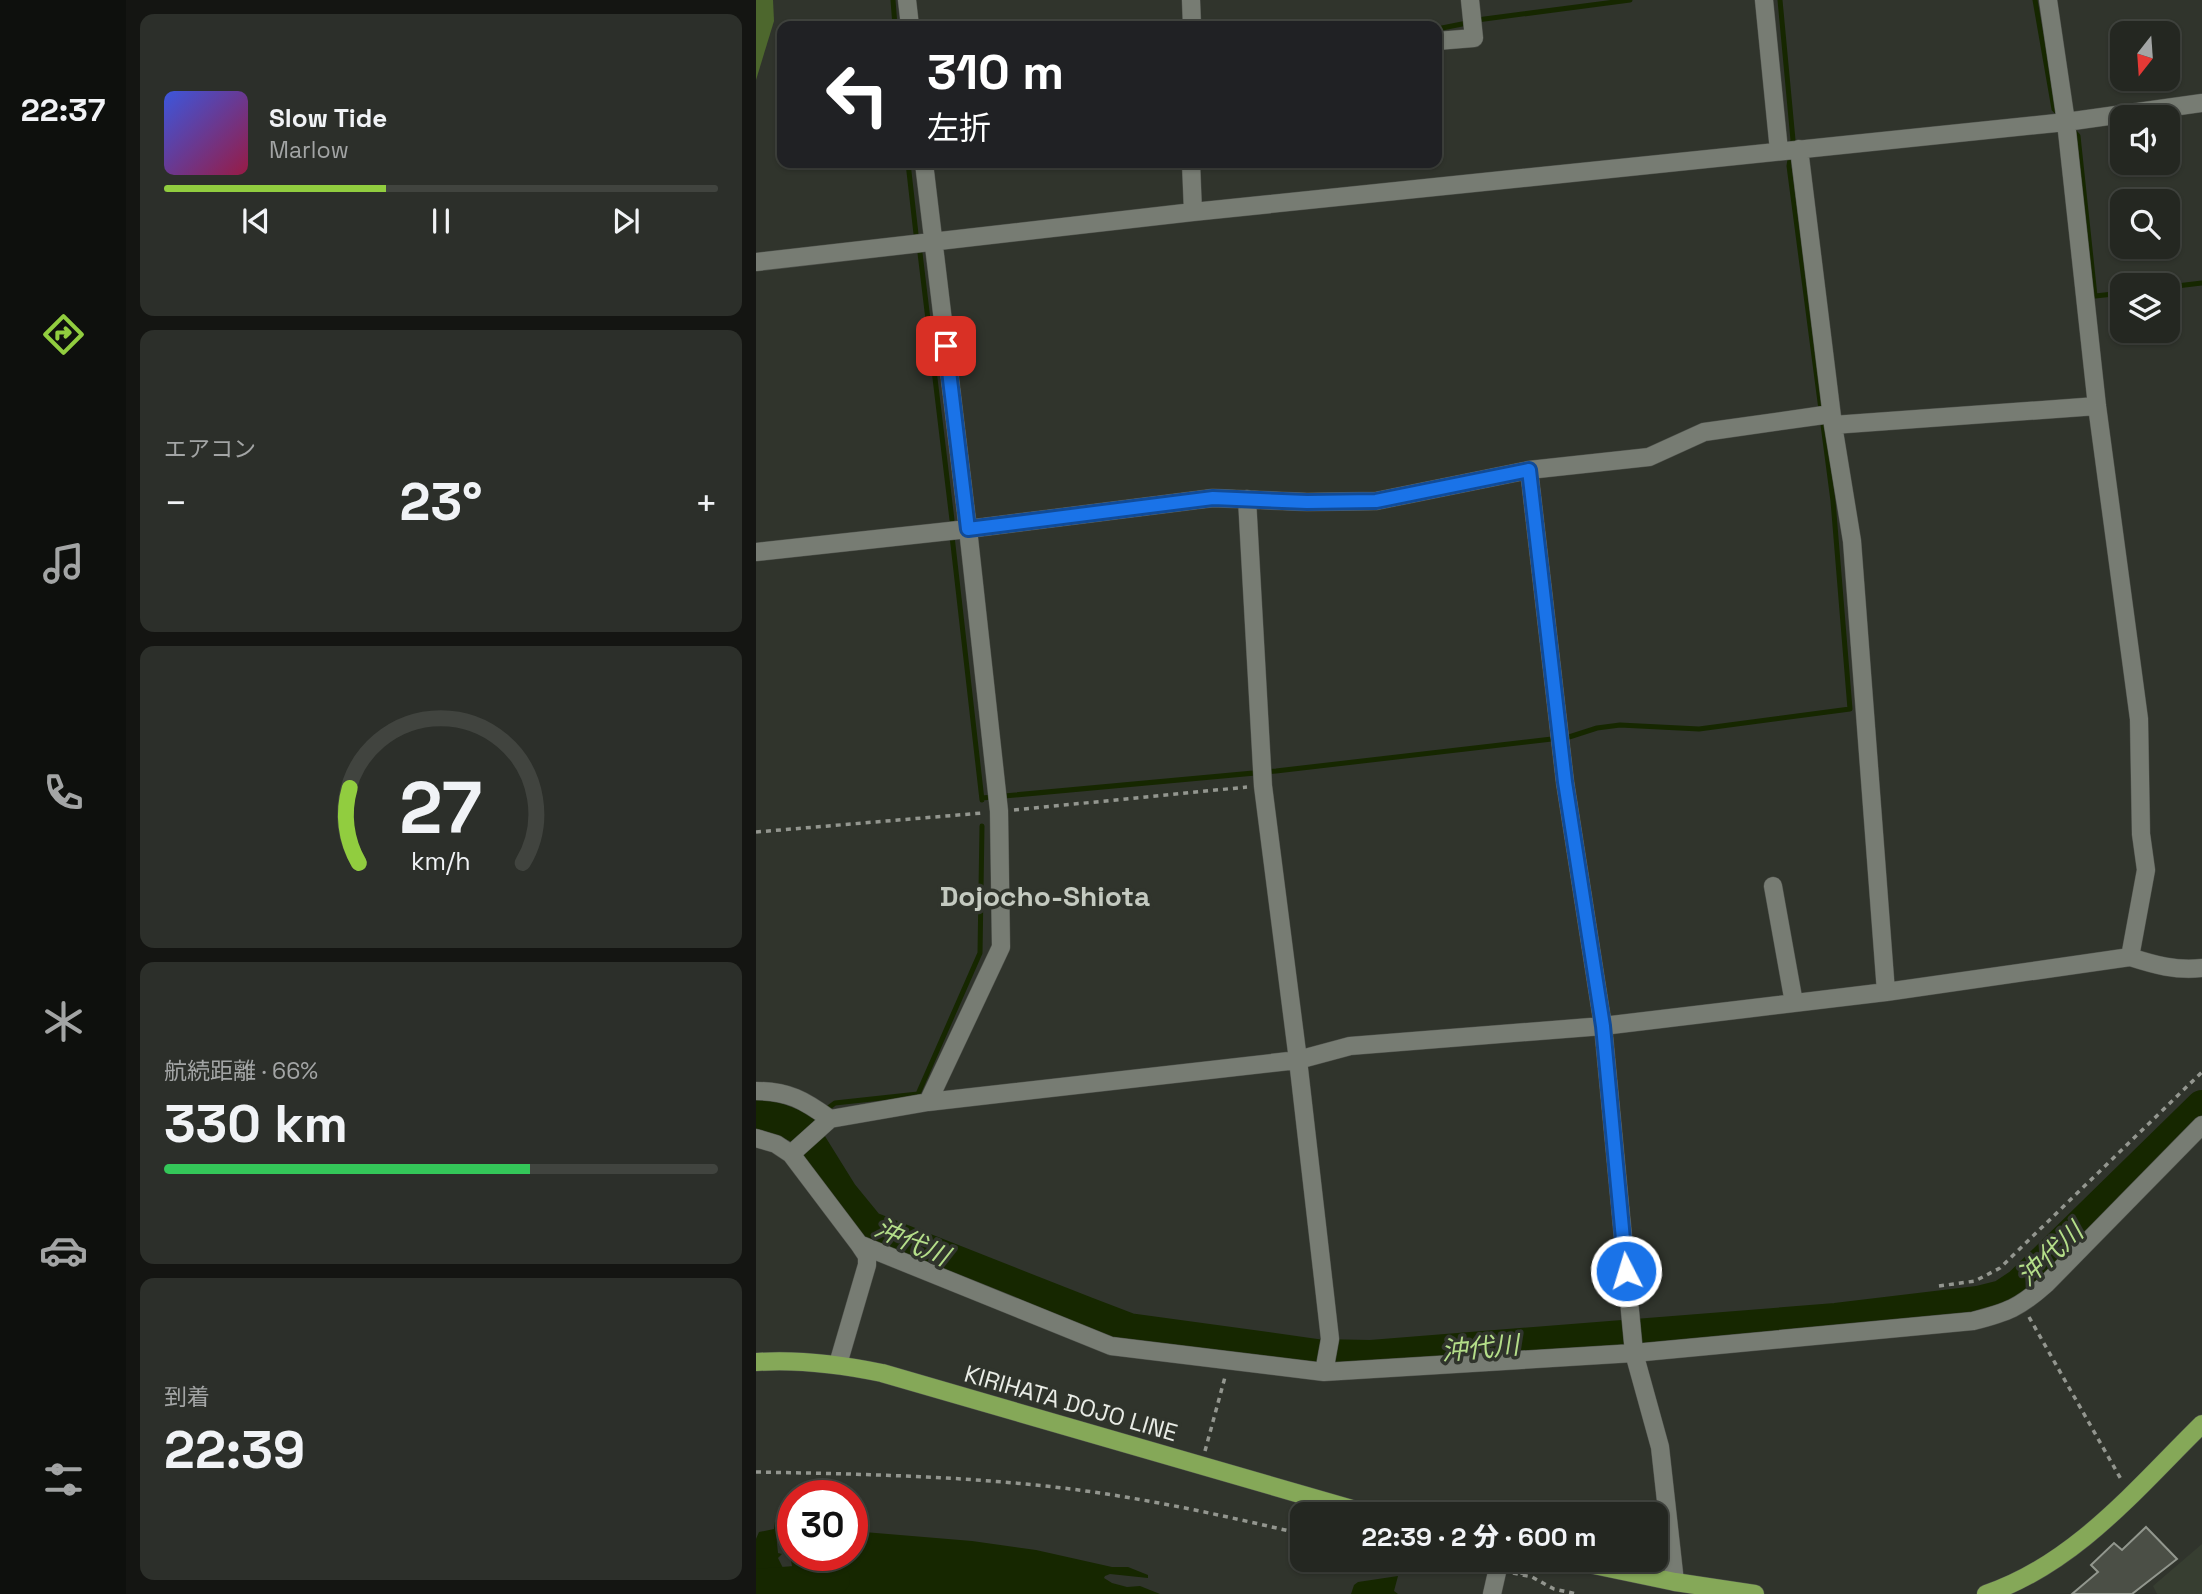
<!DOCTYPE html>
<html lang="ja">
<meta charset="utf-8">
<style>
body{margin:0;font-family:"Space Grotesk","Noto Sans JP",sans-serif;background:#2c2f2a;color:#f1f3f6;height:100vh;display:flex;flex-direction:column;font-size:26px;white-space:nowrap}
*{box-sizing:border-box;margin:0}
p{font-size:23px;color:#a3a5a5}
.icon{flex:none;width:38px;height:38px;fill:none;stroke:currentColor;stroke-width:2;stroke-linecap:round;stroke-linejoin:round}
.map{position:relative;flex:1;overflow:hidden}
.side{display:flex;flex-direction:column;gap:14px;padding:14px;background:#141512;width:630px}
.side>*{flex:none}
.guide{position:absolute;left:21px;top:21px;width:665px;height:147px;border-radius:14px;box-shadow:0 2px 5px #0004,0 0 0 2px #41443f;background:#202124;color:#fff;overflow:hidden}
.needle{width:46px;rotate:197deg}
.tools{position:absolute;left:1354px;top:21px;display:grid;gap:14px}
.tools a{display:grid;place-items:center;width:70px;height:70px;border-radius:14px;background:#242721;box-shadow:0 2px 5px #0004,0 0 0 2px #41443f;font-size:35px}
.speed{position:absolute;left:21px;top:1480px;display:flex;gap:14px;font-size:35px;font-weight:700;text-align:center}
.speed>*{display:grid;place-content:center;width:91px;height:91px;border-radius:50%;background:#242721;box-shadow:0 2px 5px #0004,0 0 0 2px #41443f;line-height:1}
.speed .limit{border:10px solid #d22;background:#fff;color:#111}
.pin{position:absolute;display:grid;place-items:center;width:60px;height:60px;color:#fff;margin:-30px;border-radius:14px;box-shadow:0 4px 10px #0006}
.me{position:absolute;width:77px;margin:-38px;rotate:355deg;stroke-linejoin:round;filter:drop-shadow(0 0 5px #0008)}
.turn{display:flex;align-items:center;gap:24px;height:147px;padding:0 35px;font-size:32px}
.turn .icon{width:91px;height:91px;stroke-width:2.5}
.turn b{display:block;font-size:49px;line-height:60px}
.big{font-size:52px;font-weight:800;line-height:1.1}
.side .widget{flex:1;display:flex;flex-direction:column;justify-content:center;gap:10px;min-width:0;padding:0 24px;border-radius:14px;background:#2c2f2a}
.side .dial{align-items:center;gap:0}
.dial svg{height:182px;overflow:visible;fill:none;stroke:#41443f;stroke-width:7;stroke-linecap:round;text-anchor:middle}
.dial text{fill:#f1f3f6;stroke:none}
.song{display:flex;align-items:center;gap:21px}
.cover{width:84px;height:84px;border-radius:10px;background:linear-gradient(135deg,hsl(230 70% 55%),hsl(340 70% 35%))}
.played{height:7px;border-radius:4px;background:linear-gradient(90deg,#91cd3f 40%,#41443f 40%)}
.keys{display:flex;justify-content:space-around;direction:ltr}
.heat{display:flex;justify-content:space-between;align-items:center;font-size:38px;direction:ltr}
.charge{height:10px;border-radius:5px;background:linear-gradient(90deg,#34c759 66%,#41443f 0)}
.trip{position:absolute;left:534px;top:1502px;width:378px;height:70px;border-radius:14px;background:#242721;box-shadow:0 2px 5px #0004,0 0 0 2px #41443f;font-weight:800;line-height:70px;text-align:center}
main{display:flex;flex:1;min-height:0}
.tabs{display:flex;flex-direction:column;width:126px;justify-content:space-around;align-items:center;background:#0e100d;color:#a3a5a5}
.tabs .icon{width:49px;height:49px}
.tabs .on{color:#91cd3f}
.tabs b{font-size:32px;color:#f1f3f6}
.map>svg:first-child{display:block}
</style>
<main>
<nav class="tabs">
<b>22:37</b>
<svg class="icon on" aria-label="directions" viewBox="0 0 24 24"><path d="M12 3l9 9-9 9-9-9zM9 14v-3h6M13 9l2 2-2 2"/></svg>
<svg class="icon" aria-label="music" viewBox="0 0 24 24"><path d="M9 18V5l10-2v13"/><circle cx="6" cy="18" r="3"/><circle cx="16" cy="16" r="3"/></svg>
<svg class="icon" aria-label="phone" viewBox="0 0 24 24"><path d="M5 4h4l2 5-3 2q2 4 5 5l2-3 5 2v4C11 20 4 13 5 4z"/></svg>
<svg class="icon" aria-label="climate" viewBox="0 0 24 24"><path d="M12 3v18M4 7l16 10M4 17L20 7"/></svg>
<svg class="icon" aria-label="car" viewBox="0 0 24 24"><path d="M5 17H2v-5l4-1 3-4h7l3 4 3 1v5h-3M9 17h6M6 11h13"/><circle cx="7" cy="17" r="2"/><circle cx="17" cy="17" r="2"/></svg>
<svg class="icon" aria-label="filters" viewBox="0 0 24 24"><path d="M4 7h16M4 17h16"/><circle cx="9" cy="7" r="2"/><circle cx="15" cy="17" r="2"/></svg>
</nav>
<section class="side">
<div class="widget">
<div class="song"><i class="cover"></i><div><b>Slow Tide</b><p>Marlow</p></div></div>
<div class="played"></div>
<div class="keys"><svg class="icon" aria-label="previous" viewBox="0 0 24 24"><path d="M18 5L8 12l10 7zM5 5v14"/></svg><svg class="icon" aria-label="pause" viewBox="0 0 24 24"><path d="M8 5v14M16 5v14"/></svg><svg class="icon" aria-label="next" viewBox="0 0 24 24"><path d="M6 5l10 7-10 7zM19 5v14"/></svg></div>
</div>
<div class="widget"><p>エアコン</p>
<div class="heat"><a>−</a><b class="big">23°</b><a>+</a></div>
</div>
<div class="widget dial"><svg viewBox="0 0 100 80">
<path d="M14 69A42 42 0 1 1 86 69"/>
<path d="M14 69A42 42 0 0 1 10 36" stroke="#91cd3f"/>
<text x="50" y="56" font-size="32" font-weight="700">27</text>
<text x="50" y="72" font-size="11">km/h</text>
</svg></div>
<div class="widget"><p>航続距離 · 66%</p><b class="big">330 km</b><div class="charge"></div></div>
<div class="widget"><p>到着</p><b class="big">22:39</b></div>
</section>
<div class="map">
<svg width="1446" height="1594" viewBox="0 0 1446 1594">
<rect width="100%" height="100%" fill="#30342c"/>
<path fill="#373e31" d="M1446,1544V1594H1401L1397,1586Z"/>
<path fill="#4d672d" d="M0,0H17L18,21L0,80Z"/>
<path fill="#162700" d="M27,1516L37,1523V1556H96V1531L216,1541L280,1550L356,1567H372L392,1575V1578L354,1574L349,1576L348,1578L356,1583L371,1587L384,1586L404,1594H36V1566Z
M24,1521L26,1531L20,1533L22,1553L26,1554L22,1558L28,1570L25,1572V1577L28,1579V1594H0V1539L3,1532L18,1529L19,1522Z
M642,1576L638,1591L642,1594H595L598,1585L602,1582Z"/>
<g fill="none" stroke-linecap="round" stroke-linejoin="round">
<path stroke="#162700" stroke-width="5" d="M137,0L139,26
M1279,0L1298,109L1304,115
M721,20L874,0
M681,29L711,23
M1315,128L1322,136L1339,296L1367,293
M152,163L160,234
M164,253L196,520
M1412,287L1446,283
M196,536L226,800
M226,798L520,771L813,737L841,728L864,725L943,729L1094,709L1077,501L1033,166L1037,140L1024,0
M45,1128L79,1103L162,1094L224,953L226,826"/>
<path stroke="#162700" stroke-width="32" d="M0,1115L9,1114L45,1128L86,1194L113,1227L331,1313L373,1329L561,1355L615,1356L1080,1319L1222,1302L1246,1296L1264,1284L1446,1106
M0,1585L78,1579"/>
</g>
<path fill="#4b4f46" stroke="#92978e" stroke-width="2" d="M1390,1527L1421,1559L1376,1594H1316L1342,1572L1335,1565L1358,1543L1366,1550Z"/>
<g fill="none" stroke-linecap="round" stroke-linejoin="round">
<g stroke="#4e514b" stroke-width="19">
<path id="minor" d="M151,0L154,26
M435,0L436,26
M1008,0L1023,151
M1292,0L1310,122L1341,406L1383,719L1385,834L1390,870L1374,957
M681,41L718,38L714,0
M1043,149L1077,425L1096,541L1130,992
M168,163L212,529L243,811L245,947L172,1102
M435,163L437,212
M0,262L437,212L1310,122L1446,103
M1077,425L1341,406
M773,470L809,782L847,1026L878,1353L904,1447L919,1582
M491,499L507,786L542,1060L574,1339L568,1372
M0,552L212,529L457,498L551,502L620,501L773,470L893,457L948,432L1075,414
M1017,886L1038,1003
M0,1091C32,1091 48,1100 74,1119
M0,1138L20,1144L35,1154L103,1244L355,1346L568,1372L878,1353L1217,1321C1252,1312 1263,1308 1290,1284L1446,1125
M35,1154L74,1119L172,1102L542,1060L594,1046L847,1026L1130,992L1374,957C1399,965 1420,971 1446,968
M82,1364L111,1265V1256L103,1244
M736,1594L744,1559"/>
</g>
<g stroke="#4e514b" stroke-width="19">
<path id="major" d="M0,1362C43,1359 83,1364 126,1373L613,1514
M809,1559L919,1582L999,1594
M1230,1594C1319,1564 1381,1488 1446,1424"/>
</g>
<path stroke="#93968f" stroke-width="3.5" stroke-dasharray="5 5" stroke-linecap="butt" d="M258,810L491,787
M0,832L226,813
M1183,1286L1219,1281L1244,1268L1446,1072
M1273,1317L1366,1481
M449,1451L469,1377
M0,1472C105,1474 210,1476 315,1489C393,1499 470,1516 546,1534
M663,1559L709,1569L716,1563L726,1565
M757,1573L776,1577L798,1589L821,1594
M766,1575L768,1559"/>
<use href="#minor" stroke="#777c73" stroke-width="18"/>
<use href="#major" stroke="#85a858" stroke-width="18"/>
</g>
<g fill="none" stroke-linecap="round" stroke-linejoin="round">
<g stroke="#114b97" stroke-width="18">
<path id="route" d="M190,346L212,529L457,498L551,502L620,501L773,470L809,782L847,1026L870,1271"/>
</g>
<use href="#route" stroke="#1a73e8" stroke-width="12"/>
</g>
<g text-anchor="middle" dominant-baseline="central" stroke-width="7" stroke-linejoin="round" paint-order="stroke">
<g font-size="24" fill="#e9ece6" stroke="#30342c">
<text transform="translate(315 1403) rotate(16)">KIRIHATA DOJO LINE</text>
</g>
<g font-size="26" font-style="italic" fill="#b4de89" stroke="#30342c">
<text transform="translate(156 1242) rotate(24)">沖代川</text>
<text transform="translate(1294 1254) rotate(-43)">沖代川</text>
<text transform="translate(724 1348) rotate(-5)">沖代川</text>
</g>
<g font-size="28" font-weight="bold" fill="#c4cac0" stroke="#30342c">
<text x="289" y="896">Dojocho-Shiota</text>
</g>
</g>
</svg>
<div class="tools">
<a><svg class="needle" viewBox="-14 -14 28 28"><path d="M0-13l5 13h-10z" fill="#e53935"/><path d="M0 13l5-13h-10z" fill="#a3a5a5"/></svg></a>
<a><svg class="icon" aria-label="sound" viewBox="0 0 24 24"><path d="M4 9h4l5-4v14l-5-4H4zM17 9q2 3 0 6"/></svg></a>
<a><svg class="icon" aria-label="search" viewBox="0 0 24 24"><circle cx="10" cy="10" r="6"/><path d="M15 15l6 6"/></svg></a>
<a><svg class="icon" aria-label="layers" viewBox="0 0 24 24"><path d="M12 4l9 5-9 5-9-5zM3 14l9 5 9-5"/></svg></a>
</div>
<div class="speed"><div class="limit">30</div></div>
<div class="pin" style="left:190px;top:346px;background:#d93025"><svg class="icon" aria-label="arrive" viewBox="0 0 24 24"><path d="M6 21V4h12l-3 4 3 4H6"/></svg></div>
<svg class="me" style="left:870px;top:1271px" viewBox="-20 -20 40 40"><circle r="17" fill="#1a73e8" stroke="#fff" stroke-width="3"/><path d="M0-11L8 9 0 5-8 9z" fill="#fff"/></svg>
<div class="trip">22:39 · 2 分 · 600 m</div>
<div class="guide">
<div class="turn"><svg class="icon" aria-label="left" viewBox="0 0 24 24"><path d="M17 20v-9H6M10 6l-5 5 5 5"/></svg><div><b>310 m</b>左折</div></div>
</div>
</div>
</main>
